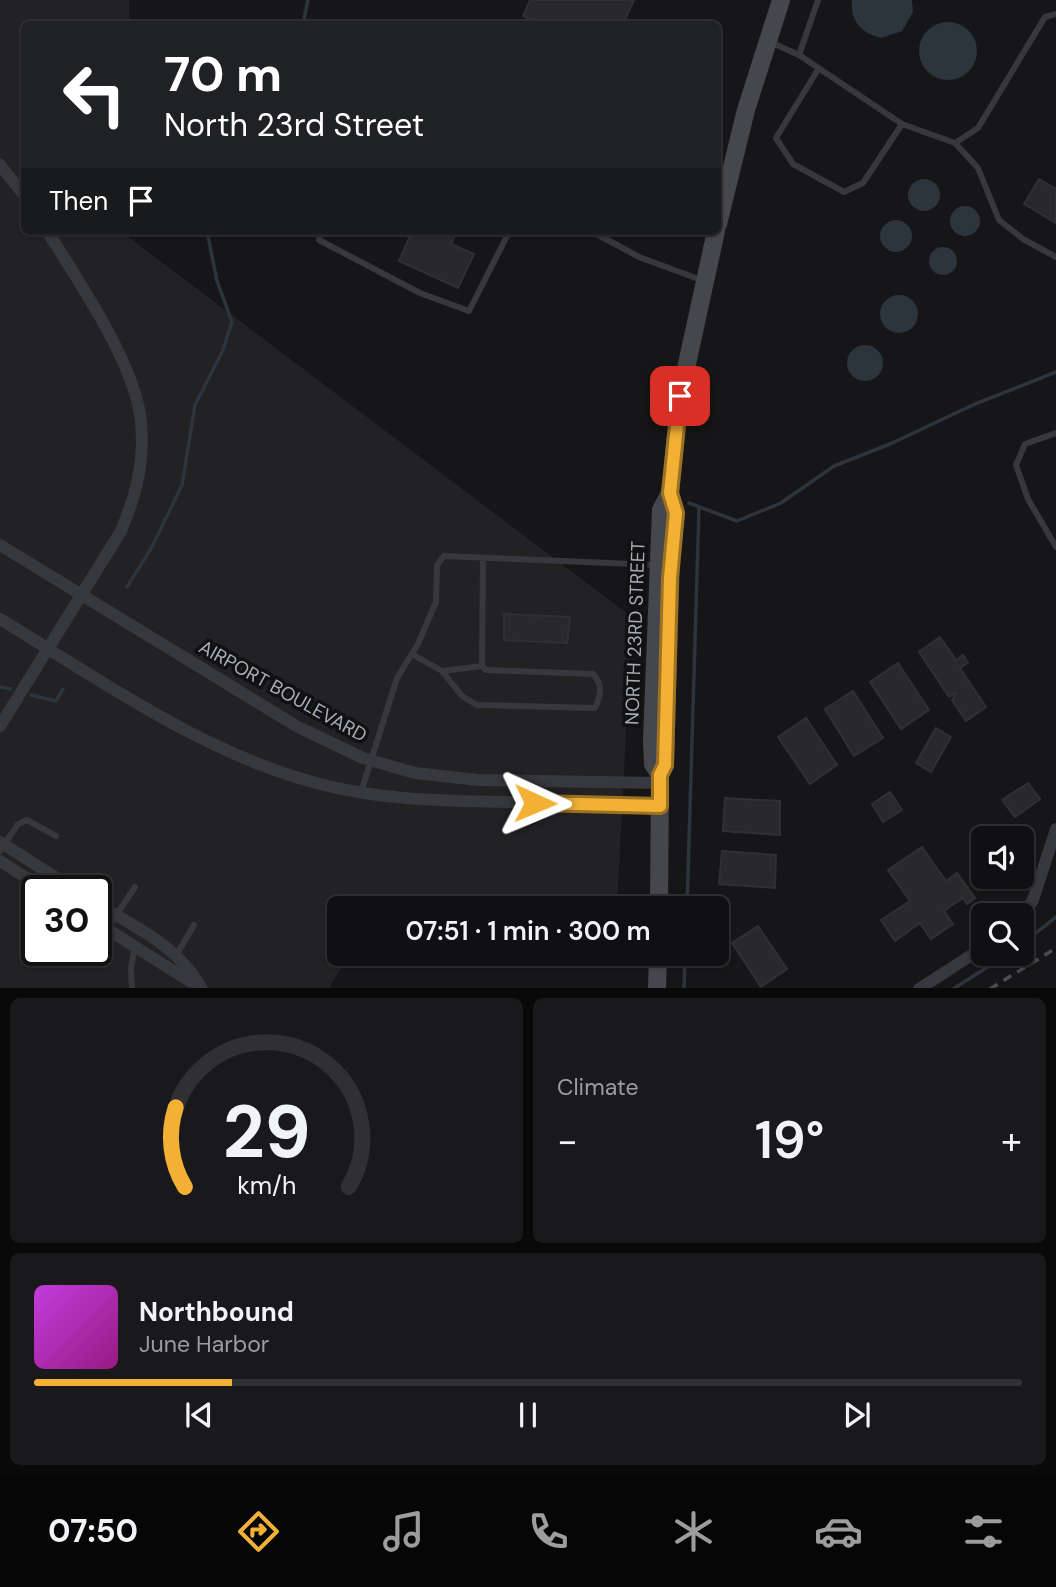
<!DOCTYPE html>
<meta charset="utf-8">
<style>
body{margin:0;font-family:"DM Sans",sans-serif;background:#19191b;color:#f1f3f6;height:100vh;display:flex;flex-direction:column;font-size:26px;white-space:nowrap}
*{box-sizing:border-box;margin:0}
p{font-size:23px;color:#9c9d9f}
.icon{flex:none;width:38px;height:38px;fill:none;stroke:currentColor;stroke-width:2;stroke-linecap:round;stroke-linejoin:round}
.map{position:relative;height:988px;overflow:hidden}
.side{display:flex;flex-direction:column;gap:10px;padding:10px;background:#09090a;flex:1}
.side>*{flex:none}
.top-card{position:absolute;left:21px;top:21px;width:700px;height:214px;border-radius:10px;box-shadow:0 2px 5px #0004,0 0 0 2px #303032;background:#202124;color:#fff;overflow:hidden}
.fabs{position:absolute;left:971px;top:826px;display:grid;gap:14px}
.fabs a{display:grid;place-items:center;width:63px;height:63px;border-radius:10px;background:#101012;box-shadow:0 2px 5px #0004,0 0 0 2px #303032;font-size:35px}
.speed{position:absolute;left:21px;top:875px;display:flex;gap:14px;font-size:35px;font-weight:700;text-align:center}
.speed>*{display:grid;place-content:center;width:91px;height:91px;border-radius:50%;background:#101012;box-shadow:0 2px 5px #0004,0 0 0 2px #303032;line-height:1}
.speed .limit{border:4px solid #111;border-radius:10px;background:#fff;color:#111}
.pin{position:absolute;display:grid;place-items:center;width:60px;height:60px;color:#fff;margin:-30px;border-radius:14px;box-shadow:0 4px 10px #0006}
.me{position:absolute;width:77px;margin:-38px;rotate:91deg;stroke-linejoin:round;filter:drop-shadow(0 0 5px #0008)}
.turn{display:flex;align-items:center;gap:24px;height:147px;padding:0 28px;font-size:32px}
.turn .icon{width:91px;height:91px;stroke-width:2.5}
.turn b{display:block;font-size:49px;line-height:60px}
.then{display:flex;align-items:center;height:66px;padding:0 28px;background:#0003;gap:14px;font-size:26px}
.big{font-size:52px;font-weight:600;line-height:1.1}
.side .card{flex:1;display:flex;flex-direction:column;justify-content:center;gap:10px;min-width:0;padding:0 24px;border-radius:10px;background:#19191b}
.side .dial{align-items:center;gap:0}
.dial svg{height:182px;overflow:visible;fill:none;stroke:#303032;stroke-width:7;stroke-linecap:round;text-anchor:middle}
.dial text{fill:#f1f3f6;stroke:none}
.song{display:flex;align-items:center;gap:21px}
.cover{width:84px;height:84px;border-radius:10px;background:linear-gradient(135deg,hsl(290 70% 55%),hsl(310 70% 35%))}
.played{height:7px;border-radius:4px;background:linear-gradient(90deg,#f2b134 20%,#303032 20%)}
.keys{display:flex;justify-content:space-around;direction:ltr}
.heat{display:flex;justify-content:space-between;align-items:center;font-size:38px;direction:ltr}
.side .tiles{flex:1;display:grid;gap:10px;grid-template-columns:1fr 1fr}
.card:last-child{grid-column:span 2}
.trip{position:absolute;left:327px;top:896px;width:402px;height:70px;border-radius:10px;background:#101012;box-shadow:0 2px 5px #0004,0 0 0 2px #303032;font-weight:600;line-height:70px;text-align:center}
.tab-bar{display:flex;height:112px;justify-content:space-around;align-items:center;background:#060607;color:#9c9d9f}
.tab-bar .icon{width:49px;height:49px}
.tab-bar .on{color:#f2b134}
.tab-bar b{font-size:32px;color:#f1f3f6}
.map>svg:first-child{display:block}
</style>
<div class="map">
<svg width="1056" height="989" viewBox="0 0 1056 989">
<rect width="100%" height="100%" fill="#161618"/>
<path fill="#222225" fill-rule="evenodd" d="M0,0H129V24H24V231H127V236L632,617L617,908H340V954H350L329,988L0,989ZM37,891H96V950H37Z"/>
<path fill="#2c353c" d="M852,0H912L913,12L902,31L881,38C861,33 850,21 852,0Z
M919 51a29 29 0 1 1 58 0a29 29 0 1 1-58 0Z
M908 195a16 16 0 1 1 32 0a16 16 0 1 1-32 0Z
M950 221a15 15 0 1 1 30 0a15 15 0 1 1-30 0Z
M880 236a16 16 0 1 1 32 0a16 16 0 1 1-32 0Z
M929 261a14 14 0 1 1 28 0a14 14 0 1 1-28 0Z
M880 314a19 19 0 1 1 38 0a19 19 0 1 1-38 0Z
M847 363a18 18 0 1 1 36 0a18 18 0 1 1-36 0Z"/>
<g fill="none" stroke-linecap="round" stroke-linejoin="round">
<path stroke="#2c353c" stroke-width="3.5" d="M303,24L308,0
M689,503L737,521L781,503L834,466L890,444L975,404L1056,372
M127,587L152,547L182,485L195,405L223,350L232,322L217,281L207,231
M0,687L11,689
M31,695L56,701L63,689
M687,908L699,508
M1022,944L1056,917
M684,989L685,954
M953,989L1008,954"/>
</g>
<path fill="#29292c" stroke="#303034" stroke-width="2" d="M530,0H634L623,24H542L523,16Z
M1039,179L1056,189V223L1024,204Z
M412,231H457L451,244L474,254L458,288L399,261Z
M504,614L570,617L567,643L504,640Z
M940,637L956,660L963,655L968,663L960,668L986,707L966,721L952,700L957,692L949,697L919,652Z
M898,663L929,710L901,729L870,682Z
M853,691L883,738L854,756L825,709Z
M806,718L837,765L810,784L778,737Z
M936,728L951,737L931,772L916,763Z
M1028,783L1040,799L1015,817L1002,800Z
M890,792L902,810L883,822L872,804Z
M725,798L780,801V835L723,831Z
M922,847L946,881L957,873L975,898L967,904L963,898L944,911L953,924L931,939L920,923L895,941L881,920L910,901L888,870Z
M722,851L776,855L775,888L719,884Z
M758,926L787,969L761,987L732,943Z"/>
<g fill="none" stroke-linecap="round" stroke-linejoin="round">
<path stroke="#37383d" stroke-width="6" d="M768,41L799,55L902,124L955,143L978,168L999,220L1023,239L1056,257
M799,55L818,0
M819,68L776,138L793,164L844,192L863,183L902,124
M955,143L978,128L1045,17L1056,14
M322,231L319,240L420,293L469,311L507,236L513,231
M591,231L639,257L704,281
M1056,433L1025,444L1016,465L1028,499L1056,547
M412,654L442,671L482,666L483,558
M442,671L462,696L477,705L595,708C601,695 603,685 593,674L486,670L482,666
M361,792L397,678L418,644L436,602L437,565L444,556L657,565
M0,851L18,824L27,820L56,836
M107,929L135,887
M177,954L194,925
M132,989L131,968L135,946"/>
<path stroke="#37383d" stroke-width="12" d="M0,165L24,195
M0,545L298,727L363,758L415,773L478,780L660,783
M0,619C102,681 204,754 320,784C381,800 443,801 505,802C557,804 608,805 660,806
M0,726L121,531C136,495 145,461 141,422C136,365 78,280 47,231
M0,842L77,891
M0,861L47,891
M96,903C135,927 180,947 202,989
M1022,917L1033,900L1056,829
M96,922L199,987
M919,989L984,947"/>
<path stroke="#45474d" stroke-width="18" d="M718,224L746,110L781,0
M660,775L653,764L652,741L661,510L670,493L680,396L716,231
M659,908L660,775L665,765L671,556L676,513L670,493
M657,989L658,954"/>
<path stroke="#4a4c52" stroke-width="3.5" stroke-dasharray="9 7" stroke-linecap="butt" d="M990,989L1056,948"/>
</g>
<g fill="none" stroke-linecap="round" stroke-linejoin="round">
<g stroke="#9d7322" stroke-width="18">
<path id="route" d="M535,803L660,806V775L665,765L670,578L676,513L670,493L680,396"/>
</g>
<use href="#route" stroke="#f2b134" stroke-width="12"/>
</g>
<g text-anchor="middle" dominant-baseline="central" stroke-width="7" stroke-linejoin="round" paint-order="stroke">
<g font-size="19" fill="#a8adb8" stroke="#111113">
<text transform="translate(635 633) rotate(-88)">NORTH 23RD STREET</text>
<text transform="translate(283 691) rotate(29)">AIRPORT BOULEVARD</text>
</g>
</g>
</svg>
<div class="fabs">
<a><svg class="icon" aria-label="sound" viewBox="0 0 24 24"><path d="M4 9h4l5-4v14l-5-4H4zM17 9q2 3 0 6"/></svg></a>
<a><svg class="icon" aria-label="search" viewBox="0 0 24 24"><circle cx="10" cy="10" r="6"/><path d="M15 15l6 6"/></svg></a>
</div>
<div class="speed"><div class="limit">30</div></div>
<div class="pin" style="left:680px;top:396px;background:#d93025"><svg class="icon" aria-label="arrive" viewBox="0 0 24 24"><path d="M6 21V4h12l-3 4 3 4H6"/></svg></div>
<svg class="me" style="left:535px;top:803px" viewBox="-20 -20 40 40"><path d="M0-17L14 15 0 8-14 15z" fill="#f2b134" stroke="#fff" stroke-width="4"/></svg>
<div class="trip">07:51 · 1 min · 300 m</div>
<div class="top-card">
<div class="turn"><svg class="icon" aria-label="left" viewBox="0 0 24 24"><path d="M17 20v-9H6M10 6l-5 5 5 5"/></svg><div><b>70 m</b>North 23rd Street</div></div>
<div class="then">Then<svg class="icon" aria-label="arrive" viewBox="0 0 24 24"><path d="M6 21V4h12l-3 4 3 4H6"/></svg></div>
</div>
</div>
<section class="side">
<div class="tiles">
<div class="card dial"><svg viewBox="0 0 100 80">
<path d="M14 69A42 42 0 1 1 86 69"/>
<path d="M14 69A42 42 0 0 1 10 34" stroke="#f2b134"/>
<text x="50" y="56" font-size="32" font-weight="700">29</text>
<text x="50" y="72" font-size="11">km/h</text>
</svg></div>
<div class="card"><p>Climate</p>
<div class="heat"><a>−</a><b class="big">19°</b><a>+</a></div>
</div>
<div class="card">
<div class="song"><i class="cover"></i><div><b>Northbound</b><p>June Harbor</p></div></div>
<div class="played"></div>
<div class="keys"><svg class="icon" aria-label="previous" viewBox="0 0 24 24"><path d="M18 5L8 12l10 7zM5 5v14"/></svg><svg class="icon" aria-label="pause" viewBox="0 0 24 24"><path d="M8 5v14M16 5v14"/></svg><svg class="icon" aria-label="next" viewBox="0 0 24 24"><path d="M6 5l10 7-10 7zM19 5v14"/></svg></div>
</div>
</div>
</section>
<nav class="tab-bar">
<b>07:50</b>
<svg class="icon on" aria-label="directions" viewBox="0 0 24 24"><path d="M12 3l9 9-9 9-9-9zM9 14v-3h6M13 9l2 2-2 2"/></svg>
<svg class="icon" aria-label="music" viewBox="0 0 24 24"><path d="M9 18V5l10-2v13"/><circle cx="6" cy="18" r="3"/><circle cx="16" cy="16" r="3"/></svg>
<svg class="icon" aria-label="phone" viewBox="0 0 24 24"><path d="M5 4h4l2 5-3 2q2 4 5 5l2-3 5 2v4C11 20 4 13 5 4z"/></svg>
<svg class="icon" aria-label="climate" viewBox="0 0 24 24"><path d="M12 3v18M4 7l16 10M4 17L20 7"/></svg>
<svg class="icon" aria-label="car" viewBox="0 0 24 24"><path d="M5 17H2v-5l4-1 3-4h7l3 4 3 1v5h-3M9 17h6M6 11h13"/><circle cx="7" cy="17" r="2"/><circle cx="17" cy="17" r="2"/></svg>
<svg class="icon" aria-label="filters" viewBox="0 0 24 24"><path d="M4 7h16M4 17h16"/><circle cx="9" cy="7" r="2"/><circle cx="15" cy="17" r="2"/></svg>
</nav>
